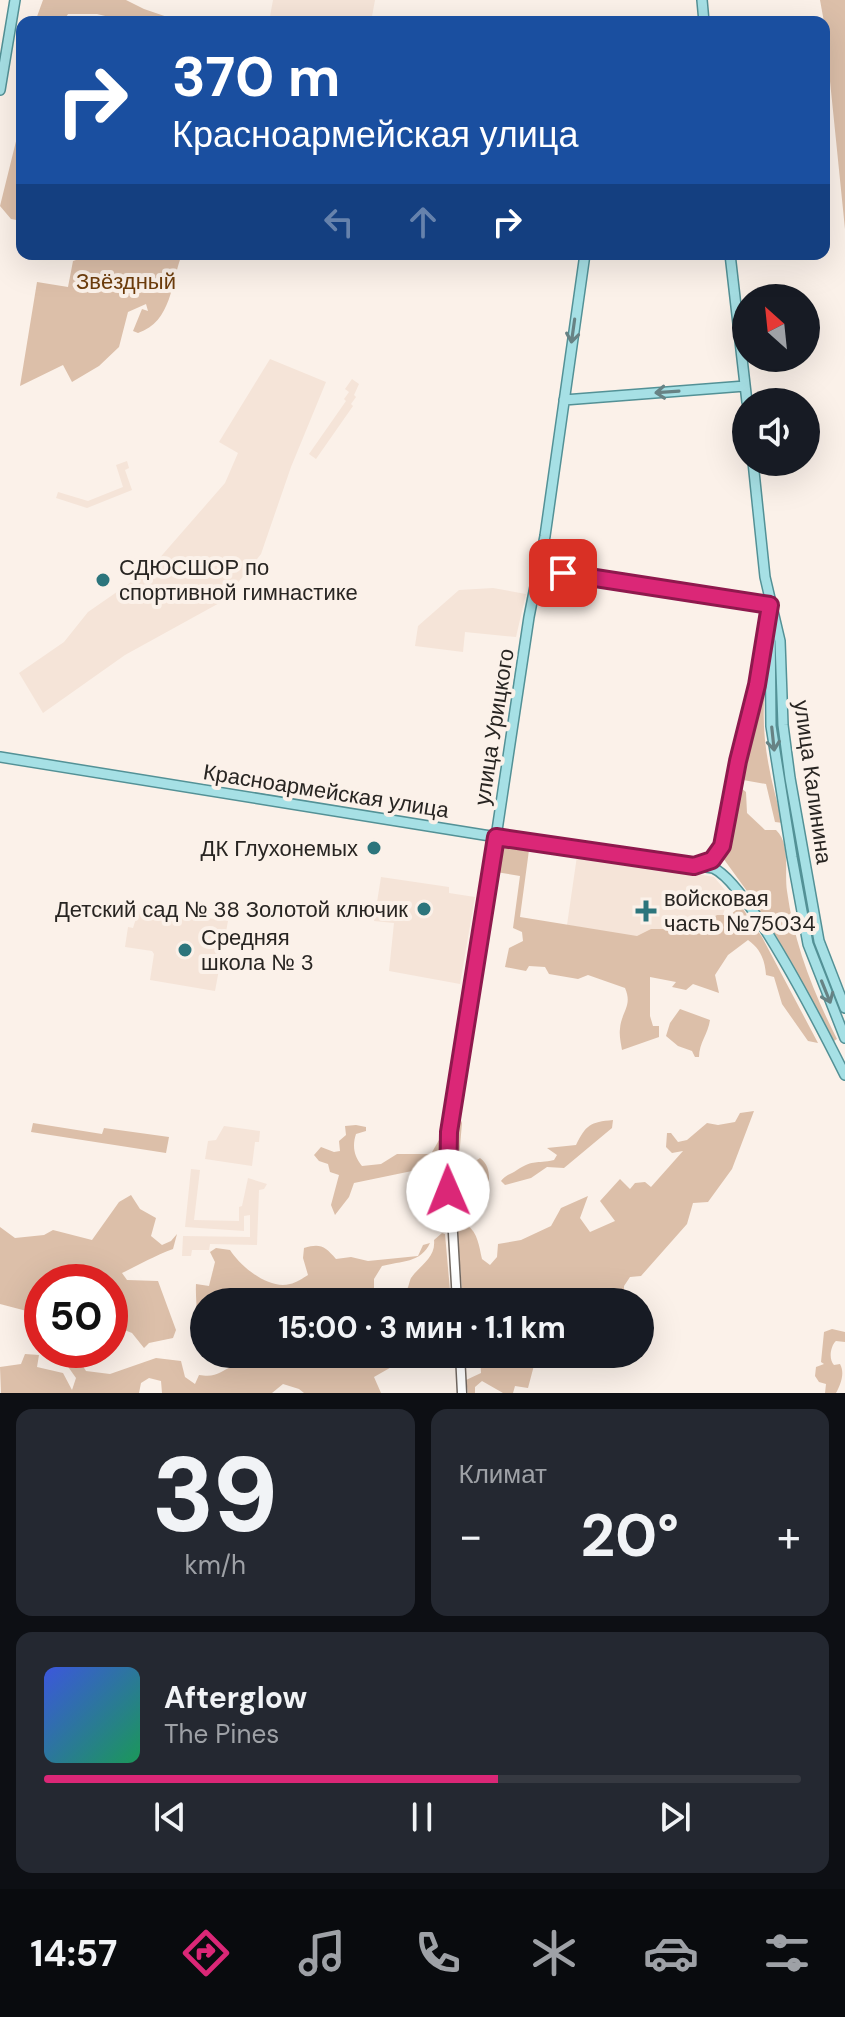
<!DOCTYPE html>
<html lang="ru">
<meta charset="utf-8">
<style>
body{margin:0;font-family:"DM Sans",sans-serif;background:#242831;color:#f1f3f6;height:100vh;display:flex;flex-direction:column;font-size:30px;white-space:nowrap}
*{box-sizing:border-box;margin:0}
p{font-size:26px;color:#9ea1a6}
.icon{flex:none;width:44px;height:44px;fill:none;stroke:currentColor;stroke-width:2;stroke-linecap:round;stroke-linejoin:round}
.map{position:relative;height:1393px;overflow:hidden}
.side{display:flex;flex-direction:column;gap:16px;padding:16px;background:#0d0f14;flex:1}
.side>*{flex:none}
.guide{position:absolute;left:16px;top:16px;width:814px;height:244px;border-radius:16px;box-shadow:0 8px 32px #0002;background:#1a4fa0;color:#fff;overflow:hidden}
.needle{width:52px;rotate:333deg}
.fabs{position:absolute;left:732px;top:284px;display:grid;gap:16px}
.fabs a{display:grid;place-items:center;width:88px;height:88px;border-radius:50%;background:#171b24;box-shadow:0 8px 32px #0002;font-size:40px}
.speed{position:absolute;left:24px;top:1264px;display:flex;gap:16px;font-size:40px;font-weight:700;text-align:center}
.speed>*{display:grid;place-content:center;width:104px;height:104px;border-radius:50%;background:#171b24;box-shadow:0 8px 32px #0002;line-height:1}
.speed .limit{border:12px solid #d22;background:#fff;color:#111}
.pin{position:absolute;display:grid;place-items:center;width:68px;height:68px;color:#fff;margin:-34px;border-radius:16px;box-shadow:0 4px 12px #0006}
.me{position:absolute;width:88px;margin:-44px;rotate:359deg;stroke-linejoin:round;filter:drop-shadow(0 0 6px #0008)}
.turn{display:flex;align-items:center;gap:28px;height:168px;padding:0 24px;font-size:36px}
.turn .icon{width:104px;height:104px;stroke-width:2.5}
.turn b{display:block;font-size:56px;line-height:68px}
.lanes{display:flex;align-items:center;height:76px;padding:0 24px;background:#0003;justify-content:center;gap:40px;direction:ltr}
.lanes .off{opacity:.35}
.big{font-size:60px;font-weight:700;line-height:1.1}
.side .tile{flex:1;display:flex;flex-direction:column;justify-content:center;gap:12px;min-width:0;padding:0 28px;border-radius:16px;background:#242831}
.side .dial{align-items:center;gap:0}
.dial b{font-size:104px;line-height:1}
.song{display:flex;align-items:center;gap:24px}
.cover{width:96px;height:96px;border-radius:12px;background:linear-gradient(135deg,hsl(230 70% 55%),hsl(150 70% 35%))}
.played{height:8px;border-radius:4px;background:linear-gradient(90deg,#db2777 60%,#363941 60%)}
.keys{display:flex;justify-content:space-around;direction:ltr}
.heat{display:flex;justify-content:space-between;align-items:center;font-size:44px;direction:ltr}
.side .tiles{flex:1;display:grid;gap:16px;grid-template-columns:1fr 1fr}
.tile:last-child{grid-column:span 2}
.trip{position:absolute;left:190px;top:1288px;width:464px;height:80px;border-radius:40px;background:#171b24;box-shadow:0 8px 32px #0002;font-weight:700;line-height:80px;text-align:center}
.tab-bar{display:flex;height:128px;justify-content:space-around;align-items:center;background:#090b0e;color:#9ea1a6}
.tab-bar .icon{width:56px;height:56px}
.tab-bar .on{color:#db2777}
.tab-bar b{font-size:36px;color:#f1f3f6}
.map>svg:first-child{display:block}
</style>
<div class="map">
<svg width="845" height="1393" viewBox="0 0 845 1393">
<rect width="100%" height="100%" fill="#fbf1e9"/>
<path fill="#f5e4d8" d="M273,0H375L371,22L345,19L344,22H269Z
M270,359L326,382L291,467L261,554L223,601L125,655L43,713L19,673L64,642L88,612L150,569L225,483L238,453L219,442Z
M352,379L359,384L354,395L356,397L351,404L353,406L316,459L309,454L346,401L344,399L349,392L345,389Z
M127,461L129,468L125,470L132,490L87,508L56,498L58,492L88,501L123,487L116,465Z
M493,588L526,594L516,637L465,632L463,652L415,646L418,626L459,590Z
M577,856L607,858L714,877L730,896L715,935L638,937L567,925Z
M381,877L449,887V893L475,897L460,984L389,971L394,923L374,921Z
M139,909L179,913V917L190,919L201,917L228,921L215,991L150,980L154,954L152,951L125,947L128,927L133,928Z
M224,1126L260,1131L259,1142H255L252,1166L205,1159L208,1141L216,1140Z
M191,1169L200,1170L194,1220L239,1221V1207L242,1206L248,1178L267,1184L264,1189L259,1190L257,1245L210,1244L209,1250H192L191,1256H182L183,1236L250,1237V1215L244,1216V1231L185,1227Z"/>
<path fill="#dcbfa9" d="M43,0H126L144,9L182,22H130L97,14H68L63,22H35Z
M820,0H845V229L824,22Z
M22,117V221L11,219L0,206Z
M94,254H182C171,282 172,322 138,333L133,331L142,309L148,311L146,304L128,312L119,347L99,366L72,382L63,365L20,386L37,282L68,287L73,261Z
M762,687L765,689C760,737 770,778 783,823L775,822L766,784L743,780L745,749Z
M741,788L746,792L747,813L765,830H776C791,844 784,872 787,891C794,943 813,992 837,1039L834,1041L752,898L723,858L737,793Z
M504,846L529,850L520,917L637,936L651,929H696L717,915H730L741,906L762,937L818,1043L808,1041L782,1004L774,977L766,975C765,961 761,949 748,940L728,955L715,975L719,993L693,984L686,990L672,987L676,982L650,977V1016L653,1026H659V1037L622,1050C621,1044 619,1035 620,1029C621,1012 633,1006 625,988L588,975L578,979L549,974L545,967L529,966L526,971L505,967L509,948L523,941L522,932L513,928L520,876L496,872Z
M680,1009L710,1020C708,1034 699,1043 699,1057H695L692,1051L678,1046L666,1036L670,1023Z
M457,1110L462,1123L459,1158L463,1164H471L480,1158C494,1168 488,1187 486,1202L482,1203L458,1192L455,1184L452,1151L459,1122Z
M754,1111L732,1169L708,1202L693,1203L687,1224L641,1276L630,1277L624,1286V1293L616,1302H463L455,1204L463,1205L467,1225C478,1233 479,1246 482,1259L490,1265L497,1257L498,1244L521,1240L551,1226L561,1208L588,1196L580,1218L590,1232L615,1221L600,1201L620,1179L630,1189L635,1183L645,1182L651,1187L683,1151L672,1153L666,1147L667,1133H671L678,1142L687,1140L707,1123L718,1125L735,1122L740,1113Z
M613,1120L612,1128L564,1168L547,1167L531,1178L505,1185L501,1181C507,1174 510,1175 517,1170C535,1159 535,1164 554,1160L557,1155L547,1148L576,1145C586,1125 590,1122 613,1120Z
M33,1123L102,1134L104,1128L169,1137L166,1153L31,1132Z
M356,1125L366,1127V1131L356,1134C352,1146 354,1156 362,1166L381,1164L397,1154H431L439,1140L444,1160L438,1176L422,1178L412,1171L354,1183L349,1197L335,1215L331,1205L339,1175L330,1172L328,1164L319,1161L314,1155L321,1147L334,1152L340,1151L339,1141L346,1135L345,1126Z
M131,1195L140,1209L156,1218L151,1236L162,1245L171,1241L177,1234L173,1249C154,1256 139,1265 122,1273L127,1280L158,1281L176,1330L173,1338L149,1343L144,1348L132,1333L122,1329L115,1333L110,1329V1282H42V1315L0,1304V1227L15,1238L44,1235L53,1230L92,1240L119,1202Z
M442,1233L445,1234L451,1302H204V1351L193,1337C200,1322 195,1301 196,1284L209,1286L215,1262L210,1252L216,1248L230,1250C241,1267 269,1290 290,1284C296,1283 303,1278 308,1275L303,1258L304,1248C320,1243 325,1246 336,1259L351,1257L368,1261L418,1256L423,1245L430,1243C421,1263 401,1261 382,1266L374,1279V1290L381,1298C389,1297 400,1298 406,1291C409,1287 409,1282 411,1278C420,1265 436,1258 434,1240Z
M832,1329L845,1332V1342L836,1341C831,1345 828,1359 834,1365L840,1364C845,1373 841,1384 836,1393H825L826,1384L819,1382L815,1376L816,1367L824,1364L821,1362L824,1332Z
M68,1350H77L76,1355L86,1371L110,1374L156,1358L181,1361L185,1377L195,1384L199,1375C218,1378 219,1371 234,1366C239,1365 244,1367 249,1367L248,1357C234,1356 219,1363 207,1354H455L449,1362L409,1357L374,1377L381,1393H304L299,1389L283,1384L272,1393H162L161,1381L149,1378L141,1383L139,1393H1L0,1367L21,1364L25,1354L39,1355L37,1367L63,1373L72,1390L76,1378L64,1361Z
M480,1354H537L528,1388L515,1386L513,1393H503L482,1381L475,1387V1393H468L466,1380L481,1373Z"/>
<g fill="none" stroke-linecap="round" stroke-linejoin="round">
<g stroke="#726962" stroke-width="11">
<path id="secondary" d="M539,569L770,605
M457,1302L448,1148L496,837
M460,1354L462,1393"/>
</g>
<g stroke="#539196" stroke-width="12">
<path id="primary" d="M702,0L704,22
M0,90L15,0
M730,254L747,402
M564,400L745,386
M753,462L765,577L780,641L783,725L790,778L819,941L845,1008
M770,616L771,726L792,857L808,944L845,1038
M0,757L484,835L713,868C749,884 824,1033 845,1075
M496,837L529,617L545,536L585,254
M702,865L716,857L725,838L738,761L757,685L765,631"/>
</g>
<use href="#secondary" stroke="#fff" stroke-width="8"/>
<use href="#primary" stroke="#a6e0e5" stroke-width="9"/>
</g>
<defs><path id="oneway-shaft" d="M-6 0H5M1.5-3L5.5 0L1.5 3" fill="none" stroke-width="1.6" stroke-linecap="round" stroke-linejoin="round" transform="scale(2)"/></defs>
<g stroke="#678284">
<use href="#oneway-shaft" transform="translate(573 331) rotate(98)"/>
<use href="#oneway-shaft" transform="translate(667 392) rotate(176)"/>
<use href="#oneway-shaft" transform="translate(773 739) rotate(84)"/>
<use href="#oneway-shaft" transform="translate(826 992) rotate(68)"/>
</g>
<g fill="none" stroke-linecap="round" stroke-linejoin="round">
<g stroke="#8e194d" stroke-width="20">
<path id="route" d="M448,1191L449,1132L496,837L694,866L712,860L722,846L738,761L757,685L770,605L563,573"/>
</g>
<use href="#route" stroke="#db2777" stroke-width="14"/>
</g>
<g fill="#2c757c" stroke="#fbf1e9" stroke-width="3">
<circle cx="103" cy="580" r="8"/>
<circle cx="374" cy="848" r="8"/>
<circle cx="424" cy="909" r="8"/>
<path d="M642 899h8v8h8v8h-8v8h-8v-8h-8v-8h8z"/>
<circle cx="185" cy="950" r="8"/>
</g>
<g text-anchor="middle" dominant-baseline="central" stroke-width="8" stroke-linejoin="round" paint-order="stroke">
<g font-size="22" fill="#6e3d0c" stroke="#fbf1e9">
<text x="126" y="281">Звёздный</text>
</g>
<g font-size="22" fill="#282522" stroke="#fbf1e9" text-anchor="start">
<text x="119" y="567">СДЮСШОР по<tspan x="119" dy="25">спортивной гимнастике</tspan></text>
<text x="358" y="848" text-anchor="end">ДК Глухонемых</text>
<text x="664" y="898">войсковая<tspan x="664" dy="25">часть №75034</tspan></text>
<text x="408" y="909" text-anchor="end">Детский сад № 38 Золотой ключик</text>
<text x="201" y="937">Средняя<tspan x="201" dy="25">школа № 3</tspan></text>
</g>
<g font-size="22" fill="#282522" stroke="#fbf1e9">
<text transform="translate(494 727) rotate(-81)">улица Урицкого</text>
<text transform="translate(813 782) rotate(82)">улица Калинина</text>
<text transform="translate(326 791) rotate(9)">Красноармейская улица</text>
</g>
</g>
</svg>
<div class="fabs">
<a><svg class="needle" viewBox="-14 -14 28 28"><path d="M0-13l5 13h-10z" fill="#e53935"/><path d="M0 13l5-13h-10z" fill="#9ea1a6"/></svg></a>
<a><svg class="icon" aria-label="sound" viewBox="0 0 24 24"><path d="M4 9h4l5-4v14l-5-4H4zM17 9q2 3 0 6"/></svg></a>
</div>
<div class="speed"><div class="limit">50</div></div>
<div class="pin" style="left:563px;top:573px;background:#d93025"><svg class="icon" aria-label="arrive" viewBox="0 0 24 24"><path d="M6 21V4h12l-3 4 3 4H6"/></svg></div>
<svg class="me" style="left:448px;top:1191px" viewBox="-20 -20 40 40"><circle r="19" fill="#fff"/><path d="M0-13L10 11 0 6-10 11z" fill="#db2777"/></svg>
<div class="trip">15:00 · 3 мин · 1.1 km</div>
<div class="guide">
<div class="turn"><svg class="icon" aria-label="right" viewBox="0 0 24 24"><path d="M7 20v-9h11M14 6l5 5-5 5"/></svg><div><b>370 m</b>Красноармейская улица</div></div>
<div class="lanes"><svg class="icon off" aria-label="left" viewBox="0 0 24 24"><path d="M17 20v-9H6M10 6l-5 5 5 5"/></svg><svg class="icon off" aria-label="ahead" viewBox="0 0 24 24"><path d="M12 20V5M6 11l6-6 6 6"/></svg><svg class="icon" aria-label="right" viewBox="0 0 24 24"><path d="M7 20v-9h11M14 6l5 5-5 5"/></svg></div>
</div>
</div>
<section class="side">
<div class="tiles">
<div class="tile dial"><b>39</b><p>km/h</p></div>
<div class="tile"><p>Климат</p>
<div class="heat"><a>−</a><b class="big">20°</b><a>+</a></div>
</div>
<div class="tile">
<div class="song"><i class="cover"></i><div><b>Afterglow</b><p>The Pines</p></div></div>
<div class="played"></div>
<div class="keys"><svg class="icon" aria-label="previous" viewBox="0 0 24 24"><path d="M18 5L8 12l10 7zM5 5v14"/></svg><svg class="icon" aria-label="pause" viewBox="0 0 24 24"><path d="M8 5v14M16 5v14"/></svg><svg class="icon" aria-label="next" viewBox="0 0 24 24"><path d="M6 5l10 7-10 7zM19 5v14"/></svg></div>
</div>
</div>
</section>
<nav class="tab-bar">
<b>14:57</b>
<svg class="icon on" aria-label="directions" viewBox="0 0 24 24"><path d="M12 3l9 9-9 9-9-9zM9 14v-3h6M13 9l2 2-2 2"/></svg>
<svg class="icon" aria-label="music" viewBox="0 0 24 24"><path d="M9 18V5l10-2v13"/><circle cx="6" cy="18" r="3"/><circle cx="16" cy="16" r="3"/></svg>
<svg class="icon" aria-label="phone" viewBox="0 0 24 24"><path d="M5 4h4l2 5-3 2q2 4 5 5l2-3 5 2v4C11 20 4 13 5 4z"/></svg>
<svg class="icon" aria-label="climate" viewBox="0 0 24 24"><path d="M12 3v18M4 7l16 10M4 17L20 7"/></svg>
<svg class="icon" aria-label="car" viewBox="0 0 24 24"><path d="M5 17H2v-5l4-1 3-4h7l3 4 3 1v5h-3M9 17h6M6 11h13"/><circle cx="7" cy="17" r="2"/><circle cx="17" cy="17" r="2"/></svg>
<svg class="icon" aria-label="filters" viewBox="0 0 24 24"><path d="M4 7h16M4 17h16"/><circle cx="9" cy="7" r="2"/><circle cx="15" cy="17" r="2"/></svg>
</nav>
